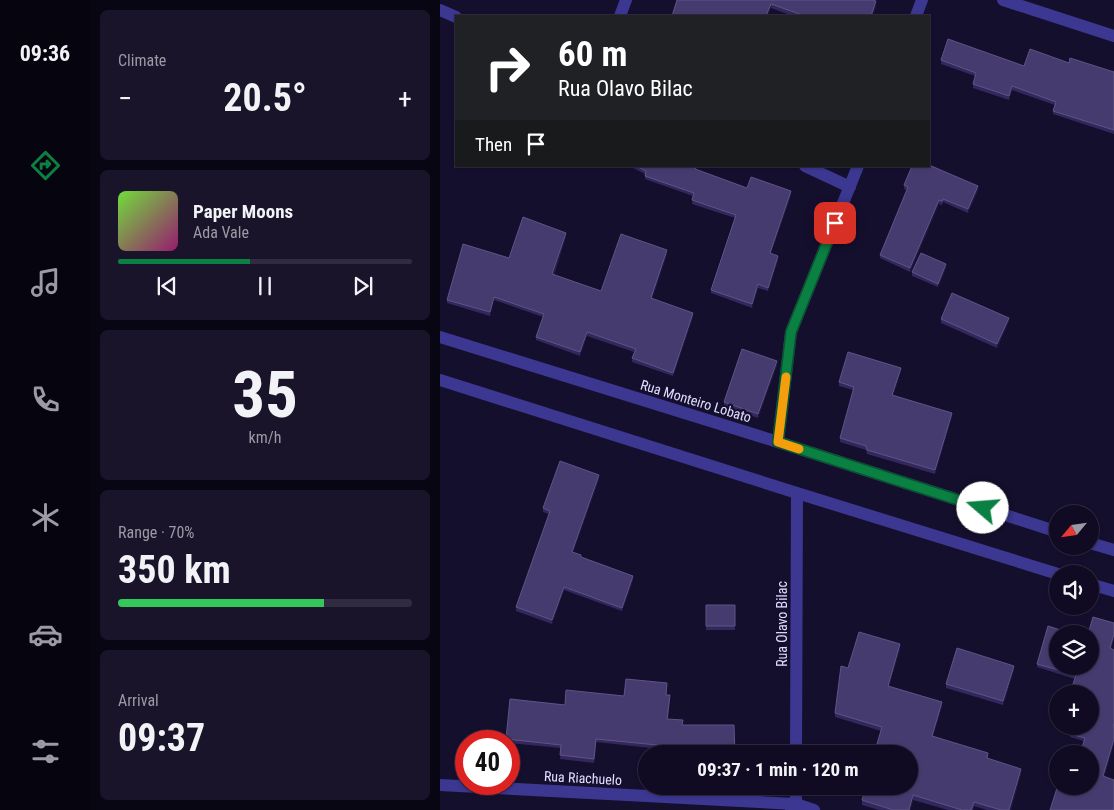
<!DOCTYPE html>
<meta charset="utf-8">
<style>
body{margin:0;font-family:"Roboto Condensed",sans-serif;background:#19142a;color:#f1f3f6;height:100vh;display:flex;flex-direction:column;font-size:19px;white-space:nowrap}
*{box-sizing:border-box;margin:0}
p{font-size:16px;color:#9c9ba5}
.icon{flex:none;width:28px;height:28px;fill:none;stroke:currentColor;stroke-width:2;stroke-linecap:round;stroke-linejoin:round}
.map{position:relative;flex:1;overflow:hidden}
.sheet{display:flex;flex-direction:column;gap:10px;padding:10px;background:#090613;width:350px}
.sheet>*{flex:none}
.top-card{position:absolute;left:15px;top:15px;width:475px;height:152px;border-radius:0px;box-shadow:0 1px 4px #0004,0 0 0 1px #302b40;background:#202124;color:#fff;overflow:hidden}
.needle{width:32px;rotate:241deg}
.tools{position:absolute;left:609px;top:505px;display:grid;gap:10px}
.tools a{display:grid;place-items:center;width:50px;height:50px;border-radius:50%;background:#100b22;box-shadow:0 1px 4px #0004,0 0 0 1px #302b40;font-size:25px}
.speed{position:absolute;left:15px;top:730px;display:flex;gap:10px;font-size:25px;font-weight:700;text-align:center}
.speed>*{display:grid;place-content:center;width:65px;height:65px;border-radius:50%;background:#100b22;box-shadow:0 1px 4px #0004,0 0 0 1px #302b40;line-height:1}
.speed .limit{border:8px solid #d22;background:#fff;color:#111}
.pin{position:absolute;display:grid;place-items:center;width:42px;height:42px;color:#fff;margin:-21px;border-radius:10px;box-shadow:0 2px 8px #0006}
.me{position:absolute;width:55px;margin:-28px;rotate:288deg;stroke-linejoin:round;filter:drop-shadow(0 0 4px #0008)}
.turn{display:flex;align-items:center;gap:18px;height:105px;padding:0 20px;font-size:22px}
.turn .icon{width:65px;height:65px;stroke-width:2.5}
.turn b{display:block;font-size:35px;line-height:42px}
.then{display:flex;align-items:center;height:48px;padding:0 20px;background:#0003;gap:10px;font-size:19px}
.big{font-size:38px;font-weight:700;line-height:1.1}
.sheet .tile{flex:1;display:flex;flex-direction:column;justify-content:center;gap:8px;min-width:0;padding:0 18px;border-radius:8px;background:#19142a}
.sheet .dial{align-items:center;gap:0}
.dial b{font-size:65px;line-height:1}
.song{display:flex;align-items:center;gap:15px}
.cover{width:60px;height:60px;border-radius:8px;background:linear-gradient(135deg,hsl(100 70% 55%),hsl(320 70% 35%))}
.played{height:5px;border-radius:2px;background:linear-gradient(90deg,#0b8043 45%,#302b40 45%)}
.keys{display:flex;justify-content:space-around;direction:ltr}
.heat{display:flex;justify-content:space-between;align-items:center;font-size:28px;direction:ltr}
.charge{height:8px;border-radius:4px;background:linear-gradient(90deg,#34c759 70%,#302b40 0)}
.trip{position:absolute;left:198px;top:745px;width:280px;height:50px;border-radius:25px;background:#100b22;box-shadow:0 1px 4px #0004,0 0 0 1px #302b40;font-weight:700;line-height:50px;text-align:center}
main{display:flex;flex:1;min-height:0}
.menu{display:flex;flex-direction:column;width:90px;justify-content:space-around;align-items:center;background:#06040e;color:#9c9ba5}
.menu .icon{width:35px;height:35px}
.menu .current{color:#0b8043}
.menu b{font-size:22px;color:#f1f3f6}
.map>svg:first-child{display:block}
</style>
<main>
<nav class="menu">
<b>09:36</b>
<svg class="icon current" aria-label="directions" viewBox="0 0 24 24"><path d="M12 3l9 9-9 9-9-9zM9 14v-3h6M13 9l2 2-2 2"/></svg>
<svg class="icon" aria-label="music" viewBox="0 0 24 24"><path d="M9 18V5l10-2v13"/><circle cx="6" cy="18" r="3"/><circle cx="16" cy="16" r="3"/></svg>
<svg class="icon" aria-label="phone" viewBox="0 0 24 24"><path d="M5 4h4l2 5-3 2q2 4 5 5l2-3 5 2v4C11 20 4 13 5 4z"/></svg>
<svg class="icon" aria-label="climate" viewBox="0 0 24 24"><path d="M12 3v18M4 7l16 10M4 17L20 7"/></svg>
<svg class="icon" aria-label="car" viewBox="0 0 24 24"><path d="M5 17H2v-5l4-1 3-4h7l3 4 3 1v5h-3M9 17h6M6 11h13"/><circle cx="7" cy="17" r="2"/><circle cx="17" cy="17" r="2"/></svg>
<svg class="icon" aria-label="filters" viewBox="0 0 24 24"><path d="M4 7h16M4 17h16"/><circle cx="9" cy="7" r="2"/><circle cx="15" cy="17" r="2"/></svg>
</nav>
<section class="sheet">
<div class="tile"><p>Climate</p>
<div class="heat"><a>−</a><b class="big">20.5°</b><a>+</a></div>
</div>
<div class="tile">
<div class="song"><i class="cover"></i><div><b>Paper Moons</b><p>Ada Vale</p></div></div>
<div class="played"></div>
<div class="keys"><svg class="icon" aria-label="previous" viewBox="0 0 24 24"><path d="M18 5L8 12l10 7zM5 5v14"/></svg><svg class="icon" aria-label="pause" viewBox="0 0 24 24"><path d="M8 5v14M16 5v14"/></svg><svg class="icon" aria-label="next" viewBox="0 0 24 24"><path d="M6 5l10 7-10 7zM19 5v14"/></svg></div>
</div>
<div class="tile dial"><b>35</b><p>km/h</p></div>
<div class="tile"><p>Range · 70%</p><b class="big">350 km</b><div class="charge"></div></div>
<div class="tile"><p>Arrival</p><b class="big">09:37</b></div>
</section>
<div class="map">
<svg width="674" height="810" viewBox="0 0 674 810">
<rect width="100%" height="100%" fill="#150f2e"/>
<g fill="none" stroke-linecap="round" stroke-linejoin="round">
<path stroke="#3c3791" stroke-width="12" d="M563,0L674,36
M0,10L16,17
M180,16L186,0
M476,16L482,0
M365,166L410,187
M0,337L338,442L618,532
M0,380L357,493L618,574
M338,442L351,332L418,166
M650,543L674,550
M650,584L674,591
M356,754L357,493
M0,785L356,804L374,810
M351,809L356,804V786"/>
</g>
<path fill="#33285d" d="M237,0L436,6L433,16H353L331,8Z
M501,60L584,66L629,63L674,72V134L613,114V111L615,105L572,90L569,100L533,88V84L535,76L501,64Z
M189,166H257L256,169L307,188L351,195L331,253L338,260L328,291L318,288L312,308L271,293V290L295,218L252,204L253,196L205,179V174Z
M464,185L538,190L528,213L503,202L502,205L499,204L470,272L440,258V255L467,190L464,189Z
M126,236L114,275L161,291L227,254L212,299L253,317L233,376L192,362V358L194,352L147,336L140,356L96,340V337L103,317L54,300L50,316L7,303V300Z
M506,268L498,287L472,276V272Z
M501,319L569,321L557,348L501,323Z
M337,365L318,418L284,406V402Z
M461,371L453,396L512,416L495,474L427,454L426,450L400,442V438L413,390L399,386V382Z
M159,479L133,552L141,557L193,580L182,611L124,590L112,624L76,611V607L109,514L103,512V508Z
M266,605H295V630H266Z
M674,623V637L671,649L674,650V743L664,777L674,810L618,786H650L644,741L630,737V734L642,693L632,690V687L635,679L597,667V664L618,666Z
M460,649L449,686L502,706L493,736L548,757V759L581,773L571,810H547L534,806L533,810H508L473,800L470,810H439L422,805V800L441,731L395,717V713L408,668Z
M574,670L563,705L506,688V684Z
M226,695L230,699L228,719L243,725H294L248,752L156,742L154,763L120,759L121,748L69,743V741H66L70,699L125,705L184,696Z"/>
<path fill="#1f1643" d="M436,1V6L433,16H431Z
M331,4V8L328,16H326Z
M572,86V90L569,100V96Z
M538,186V190L528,213V209Z
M351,191V195L330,256V253Z
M499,200V204L470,272V268Z
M126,233V236L112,278V274Z
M227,250V254L211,302V298Z
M338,256V260L328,291V288Z
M506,264V268L498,287V284Z
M318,284V288L312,308V304Z
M54,297V300L50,316V312Z
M253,313V317L233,376V373Z
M569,318V321L557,348V344Z
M147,332V336L140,356V352Z
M337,361V365L318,418V414Z
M461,368V371L452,399V395Z
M512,413V416L495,474V470Z
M159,475V479L132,555V552Z
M193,576V580L182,611V608Z
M124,587V590L112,624V620Z
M674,634V637L670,652V648Z
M460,644V649L448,690V686Z
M574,666V670L563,705V701Z
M502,702V706L492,740V736Z
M674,739V743L663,780V776Z
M581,769V773L571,810H569Z
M473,795V800L470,810H469Z"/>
<path fill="#463b6f" stroke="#5e5485" d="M237,0H432L436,1L431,16H365L331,4L326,16H232Z
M508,39L584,66L590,49L629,63L630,58L674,72V130L613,111L616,102L572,86L569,96L533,84L536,73L501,60Z
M489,165L538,186L528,209L503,199L502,201L499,200L470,268L440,255L468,187L464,185L472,166H489Z
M196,166H256L255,169L307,188L311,177L351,191L330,253L338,256L328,288L318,284L312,304L271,290L296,215L252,200L254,193L205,176L206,171Z
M83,217L126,233L112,274L161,291L181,234L227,250L211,298L253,313L233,373L192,358L196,349L147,332L140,352L96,337L104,314L54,297L50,312L7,300L23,244L69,258Z
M481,253L506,264L498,284L472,272Z
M512,293L569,318L557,344L501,319Z
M302,349L337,361L318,414L284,402Z
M408,352L461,368L452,395L512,413L495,470L427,450L426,446L400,438L414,387L399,382Z
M120,461L159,475L132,552L141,555V557L193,576L182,608L124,587L112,620L76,607L110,511L103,508Z
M266,605H295V626H266Z
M653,617L674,623V634L670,648L674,650V723L673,727H674V739L663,776L674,780V810H610L618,785V786H650V754H640L645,738L630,734L632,726H650V694H641L642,690L632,687L636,675L597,664L608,626L633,634H618V666H650V634H648Z
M419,632L460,644L448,686L502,702L492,736L548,753L547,758L581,769L569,810H561L534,802L531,810H522L473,795L469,810H453L422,800L426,786H469V754H434L442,727L395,713L401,666L408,668Z
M517,648L574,666L563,701L506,684Z
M186,679L227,683L226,695H230L227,719L243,720L242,725H294L295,754H248V748L156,739L154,759L120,755L121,745L66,739L70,699L125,705L126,690L184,696Z"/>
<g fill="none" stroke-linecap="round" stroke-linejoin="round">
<g stroke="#07532c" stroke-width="12">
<path id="route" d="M395,223L351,332L338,442L543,508"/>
</g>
<use href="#route" stroke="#0b8043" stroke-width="9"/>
<path stroke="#f59e0b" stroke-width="9" d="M346,377L338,442L359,449"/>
</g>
<g text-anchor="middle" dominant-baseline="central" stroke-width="4.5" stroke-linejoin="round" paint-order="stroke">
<g font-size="14" fill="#e1ddff" stroke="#150f2e">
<text transform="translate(256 401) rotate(17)">Rua Monteiro Lobato</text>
<text transform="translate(342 624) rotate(-90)">Rua Olavo Bilac</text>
<text transform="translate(143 778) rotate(3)">Rua Riachuelo</text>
</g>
</g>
</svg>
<div class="tools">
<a><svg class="needle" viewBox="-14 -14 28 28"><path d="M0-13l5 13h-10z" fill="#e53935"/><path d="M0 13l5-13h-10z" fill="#9c9ba5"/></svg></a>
<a><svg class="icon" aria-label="sound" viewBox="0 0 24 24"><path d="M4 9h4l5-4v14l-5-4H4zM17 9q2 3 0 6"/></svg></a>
<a><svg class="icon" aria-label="layers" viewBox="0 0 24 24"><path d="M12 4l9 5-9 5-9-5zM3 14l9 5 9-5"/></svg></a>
<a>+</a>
<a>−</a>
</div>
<div class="speed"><div class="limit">40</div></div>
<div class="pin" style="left:395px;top:223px;background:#d93025"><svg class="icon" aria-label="arrive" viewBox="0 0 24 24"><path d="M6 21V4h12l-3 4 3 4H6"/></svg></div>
<svg class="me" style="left:543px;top:508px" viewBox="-20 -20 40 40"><circle r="19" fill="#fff"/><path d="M0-13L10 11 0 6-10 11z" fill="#0b8043"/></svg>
<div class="trip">09:37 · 1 min · 120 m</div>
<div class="top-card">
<div class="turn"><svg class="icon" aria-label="right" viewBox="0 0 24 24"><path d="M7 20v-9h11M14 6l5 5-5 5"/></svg><div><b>60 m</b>Rua Olavo Bilac</div></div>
<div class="then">Then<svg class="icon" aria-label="arrive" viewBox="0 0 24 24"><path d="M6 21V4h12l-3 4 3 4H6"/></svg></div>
</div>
</div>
</main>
